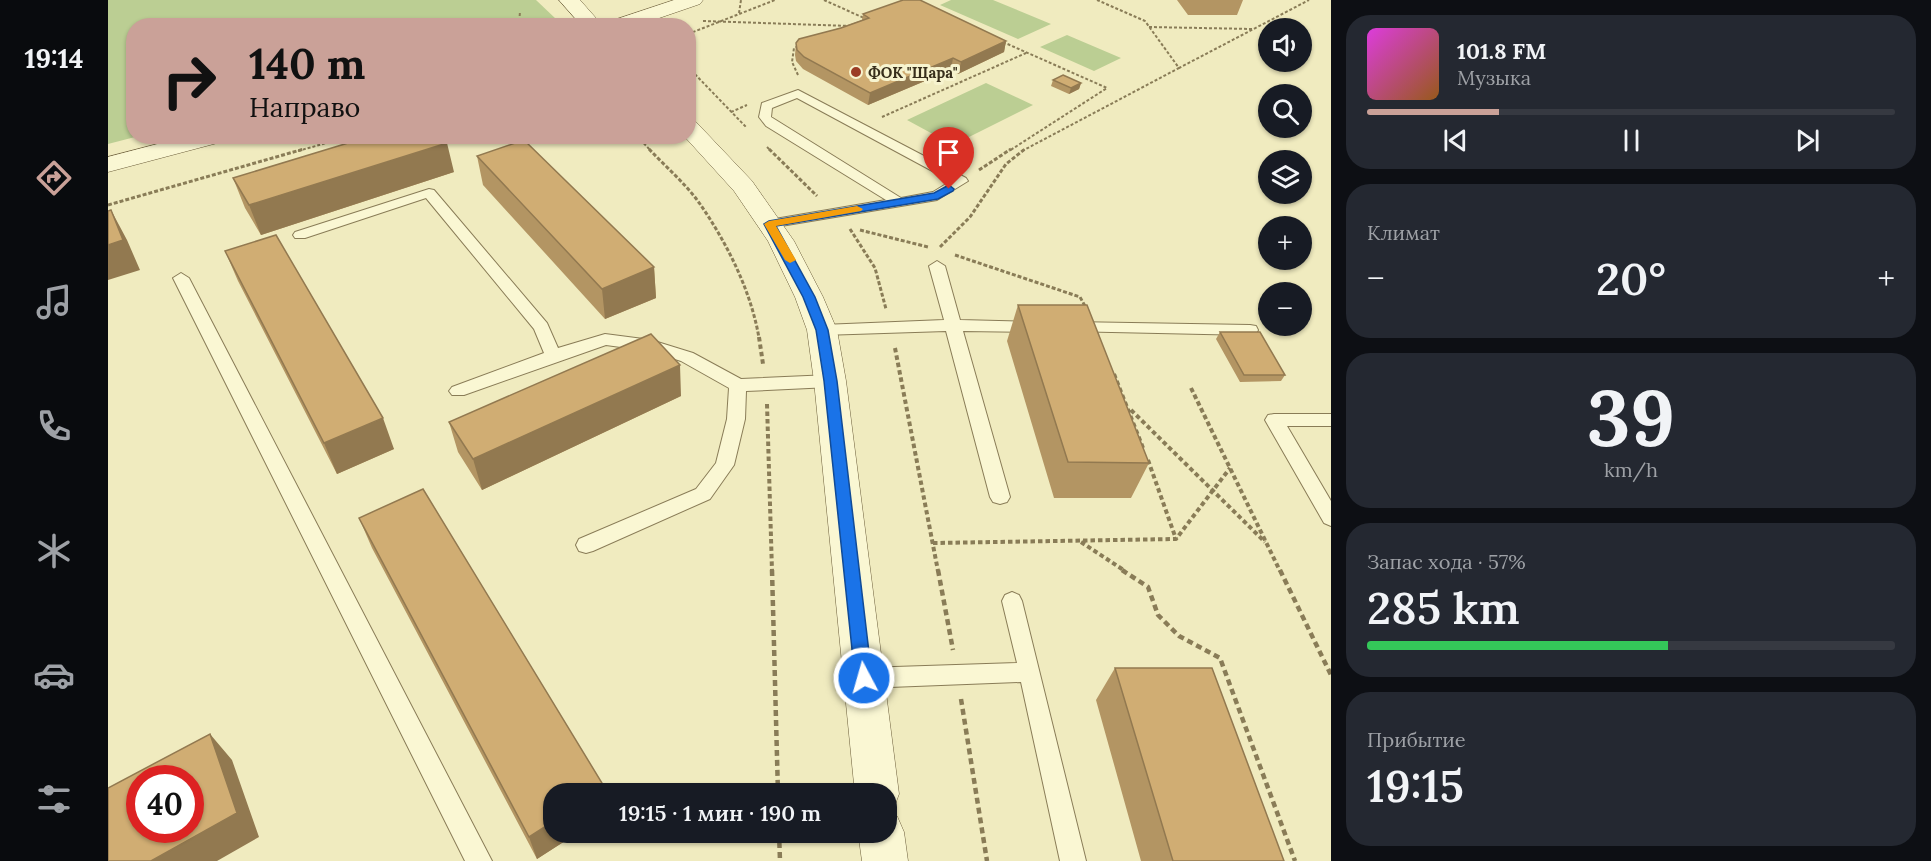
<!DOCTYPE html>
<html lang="ru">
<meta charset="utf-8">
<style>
body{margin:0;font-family:Lora,serif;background:#242831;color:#f1f3f6;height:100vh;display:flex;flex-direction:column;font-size:22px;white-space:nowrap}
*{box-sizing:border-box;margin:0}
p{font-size:20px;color:#9ea1a6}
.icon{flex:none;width:33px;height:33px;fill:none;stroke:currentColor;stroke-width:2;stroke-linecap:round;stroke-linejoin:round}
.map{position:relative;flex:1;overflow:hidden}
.sheet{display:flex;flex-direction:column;gap:15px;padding:15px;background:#0d0f14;width:600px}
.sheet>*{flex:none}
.hud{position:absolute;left:18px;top:18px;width:570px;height:126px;border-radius:24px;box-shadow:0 2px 4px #0004;background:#caa198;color:#111;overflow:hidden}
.buttons{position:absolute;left:1150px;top:18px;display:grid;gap:12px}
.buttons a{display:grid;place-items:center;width:54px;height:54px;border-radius:50%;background:#171b24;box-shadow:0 2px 4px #0004;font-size:30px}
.speed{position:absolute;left:18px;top:765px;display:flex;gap:12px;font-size:30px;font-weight:700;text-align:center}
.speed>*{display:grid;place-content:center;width:78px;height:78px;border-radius:50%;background:#171b24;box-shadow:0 2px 4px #0004;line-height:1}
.speed .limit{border:9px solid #d22;background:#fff;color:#111}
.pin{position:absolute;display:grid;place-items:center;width:51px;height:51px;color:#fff;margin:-62px -26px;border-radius:50% 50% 50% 0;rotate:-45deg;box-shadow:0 0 6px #0007}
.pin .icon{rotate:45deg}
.me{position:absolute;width:66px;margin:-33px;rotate:354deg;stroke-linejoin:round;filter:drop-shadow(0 0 4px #0008)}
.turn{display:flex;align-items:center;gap:21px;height:126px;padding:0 24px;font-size:27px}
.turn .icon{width:78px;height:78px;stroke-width:2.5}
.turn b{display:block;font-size:42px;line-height:51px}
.big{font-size:45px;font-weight:600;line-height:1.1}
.sheet .widget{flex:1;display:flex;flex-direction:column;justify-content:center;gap:9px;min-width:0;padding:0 21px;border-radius:24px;background:#242831}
.sheet .dial{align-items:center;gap:0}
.dial b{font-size:78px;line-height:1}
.song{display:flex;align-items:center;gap:18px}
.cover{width:72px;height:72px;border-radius:9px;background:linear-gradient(135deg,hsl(300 70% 55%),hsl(30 70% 35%))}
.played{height:6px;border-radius:3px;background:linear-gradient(90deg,#caa198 25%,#363941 25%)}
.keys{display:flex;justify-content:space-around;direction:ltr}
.heat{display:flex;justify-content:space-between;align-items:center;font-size:33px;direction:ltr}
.charge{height:9px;border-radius:4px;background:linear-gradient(90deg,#34c759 57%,#363941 0)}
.trip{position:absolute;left:435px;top:783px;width:354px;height:60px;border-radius:24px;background:#171b24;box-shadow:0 2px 4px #0004;font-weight:600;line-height:60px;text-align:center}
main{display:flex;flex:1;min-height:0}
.tab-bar{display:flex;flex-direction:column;width:108px;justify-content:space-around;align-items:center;background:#090b0e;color:#9ea1a6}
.tab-bar .icon{width:42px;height:42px}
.tab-bar .on{color:#caa198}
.tab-bar b{font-size:27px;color:#f1f3f6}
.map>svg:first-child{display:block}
</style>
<main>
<nav class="tab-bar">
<b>19:14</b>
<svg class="icon on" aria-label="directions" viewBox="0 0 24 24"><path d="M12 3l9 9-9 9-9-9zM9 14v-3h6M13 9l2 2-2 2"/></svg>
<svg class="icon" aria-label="music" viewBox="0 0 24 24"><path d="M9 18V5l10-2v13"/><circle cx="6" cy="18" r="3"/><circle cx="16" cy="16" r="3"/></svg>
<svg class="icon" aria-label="phone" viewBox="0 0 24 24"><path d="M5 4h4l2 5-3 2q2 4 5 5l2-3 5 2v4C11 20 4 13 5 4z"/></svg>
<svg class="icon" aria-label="climate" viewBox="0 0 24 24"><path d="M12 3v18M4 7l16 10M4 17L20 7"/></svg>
<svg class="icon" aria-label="car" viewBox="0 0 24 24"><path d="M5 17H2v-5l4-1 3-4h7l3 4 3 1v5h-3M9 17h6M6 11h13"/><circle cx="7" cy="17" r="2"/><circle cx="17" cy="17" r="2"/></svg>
<svg class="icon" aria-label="filters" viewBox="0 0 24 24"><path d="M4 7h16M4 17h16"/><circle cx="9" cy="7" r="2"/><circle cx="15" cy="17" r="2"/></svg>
</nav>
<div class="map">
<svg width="1223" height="861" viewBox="0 0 1223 861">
<rect width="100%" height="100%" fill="#f0ebbf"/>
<path fill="#bbce93" d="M0,0H428L448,19L426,26H26L27,137L0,144Z
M843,0H885L943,24L910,39L832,5Z
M959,35L1013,58L986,71L932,47Z
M878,83L925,105L845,145L799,120Z"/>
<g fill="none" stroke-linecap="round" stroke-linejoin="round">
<g stroke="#897c57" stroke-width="2">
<path id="lane" d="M690,90L858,178L860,181L829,200L661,228L656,227L654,224L656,221L661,220L778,200L658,126L651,117L654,103ZM689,98L843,181L825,192L793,198L663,117L664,108Z
M321,189L326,190L439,323L450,348L497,334L543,340L585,353L633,379L722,375L728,377L731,381L728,385L722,387L638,391L637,419L626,465L602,499L485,551L478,553L471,551L468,545L471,539L588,489L608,463L619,419L621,388L573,361L542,351L498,345L356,395H344L341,391L344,387L436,353L426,329L318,198L197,238H187L185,235L187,232Z
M829,261L837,266L852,320L927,322L933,323L935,327L933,331L927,332L855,331L902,497L899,502L892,504L885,502L882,497L838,331L714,335L708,334L706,330L708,326L714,325L836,320L821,266Z
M73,273L81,278L384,861H357L65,278Z
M964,322L1142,325L1148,326L1150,330L1148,334L1142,335L958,331L956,327L958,323Z
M1166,414H1223V426H1179L1223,501V526L1216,523L1157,420L1160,415Z
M904,592L911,595L914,601L978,861H952L913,682L756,688L748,685L745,678L748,671L756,668L909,663L894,601L897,595Z"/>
</g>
<g stroke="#6b5d3a" stroke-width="1">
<path id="secondary" d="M451,0H472L495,26H474Z
M566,0H595L592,4L528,26H497L500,22Z
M580,120L588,122L644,181L686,241L715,297L729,330L738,381L791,794L785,810L779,812L789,816L796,832L800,861H754L750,832H778V794H747L706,381L699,330L687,297L660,241L626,191L576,136H580Z
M80,136H120L117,141L0,172V157Z"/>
</g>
<path stroke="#897c57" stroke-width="2" stroke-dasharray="3 2" stroke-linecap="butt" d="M716,0L756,18
M989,0L1037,21L1071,68L1201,0
M631,13L633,0
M595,21L743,26
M411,26L412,11
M1041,27L1144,29
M580,34L667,0
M895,42L999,88L901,151
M580,67L638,127
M690,75L684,62L686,48L691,46
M623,112L639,105
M774,117L918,53
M529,136L543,151
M659,147L663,151
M190,151L243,136
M914,151L1071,68"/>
<path stroke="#897c57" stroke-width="3" stroke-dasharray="4 2" stroke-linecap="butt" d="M541,149C558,167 578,184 592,204C619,243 643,291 651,338
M661,149L709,196
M871,170L903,149
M0,205L196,149
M742,229L767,268L778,309
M752,230L820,247
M832,247L862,217L898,164L917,149
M847,255L972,297L977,306"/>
<path stroke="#897c57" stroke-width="4" stroke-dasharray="4.5 3" stroke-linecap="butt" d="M651,337L655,364
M787,348L830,571
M1006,374L1035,448
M1083,388L1172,571
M659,404L664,571
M1023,410L1157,542
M1040,460L1068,539
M973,542L1017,571
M825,543L1068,539L1122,468"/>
<path stroke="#897c57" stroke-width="4.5" stroke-dasharray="6 4" stroke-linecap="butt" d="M664,570L670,794
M830,570L845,650
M1014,570L1040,587L1050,615L1071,636L1112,658L1187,861
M1172,570L1223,675
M853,699L879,861
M671,832L672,861"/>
<use href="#lane" fill="#faf7d3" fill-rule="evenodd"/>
<use href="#secondary" fill="#faf7d3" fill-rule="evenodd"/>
</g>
<path fill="#b39563" d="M1069,0H1135L1129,15H1080Z
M755,14L898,41L896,52L850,74L843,70L760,105L695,69L688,61L687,55L688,43L754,20Z
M945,80L973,83L971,89L961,94L943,86Z
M369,156L546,267L548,298L497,319L375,185Z
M346,172L153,235L137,208L125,178Z
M117,251L286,449L229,474L130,281Z
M910,305L1041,463L1023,498H946L899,341Z
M1112,332L1177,375L1173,381L1132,382L1108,339Z
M573,396L374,490L350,452L341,422Z
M251,518L497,788L498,794H446V832H471L429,859L264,548Z
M1007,668L1176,861H1033L988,700Z"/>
<path fill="#927950" d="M898,41L896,52L850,74L853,62Z
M845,58L843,70L760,105L762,93Z
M973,83L971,89L961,94L963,88Z
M339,143L346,172L153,235L141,205Z
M3,210L19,240L32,270L0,280V245Z
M546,267L548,298L497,319L494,289Z
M572,365L573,396L374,490L365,459Z
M275,418L286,449L229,474L216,443Z
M102,734L124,760L151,837L109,861H43Z
M497,788L498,794H488Z
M446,821V832H471L429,859L421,837Z"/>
<path fill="#d0ad73" stroke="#927950" stroke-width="1.5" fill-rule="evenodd" d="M795,0H812L898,41L853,62L845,58L762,93L696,57L689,50L688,43L691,39L733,28L761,18L755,14Z
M955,75L973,83L963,88L945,80Z
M263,136H334L339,143L141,205L125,178Z
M416,140L546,267L494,289L369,156Z
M3,210L15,240L0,245V211Z
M168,235L275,418L216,443L117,251Z
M910,305H979L1041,463L960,462Z
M1112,332H1152L1177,375H1136Z
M543,334L572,365L365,459L341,422Z
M315,489L497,788L488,794H446V821L421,837L251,518Z
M1007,668H1104L1176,861H1065Z
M102,734L129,813L43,861H0V788ZM32,778H82V830H32Z"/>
<path fill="#1a73e8" stroke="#114b97" stroke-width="1.5" d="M841,185L846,189L845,191L830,199L668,226L707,297L720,330L729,381L764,678L762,684L756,686L750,684L747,678L716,381L708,330L695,297L656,224L661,221L826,193Z"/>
<path fill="#f59e0b" d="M749,206L755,209L753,211L668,226L688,260L682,263L677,260L656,224L661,221Z"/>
<circle fill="#9b3c24" stroke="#f7f4cf" stroke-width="2" cx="748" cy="72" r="6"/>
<g text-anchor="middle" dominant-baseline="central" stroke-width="6" stroke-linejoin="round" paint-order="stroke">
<g font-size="15" font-weight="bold" fill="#382f1c" stroke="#f7f4cf" text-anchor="start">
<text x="760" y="72">ФОК "Щара"</text>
</g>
</g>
</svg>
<div class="buttons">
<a><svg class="icon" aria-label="sound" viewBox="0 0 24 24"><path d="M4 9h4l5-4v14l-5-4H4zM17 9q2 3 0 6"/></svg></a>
<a><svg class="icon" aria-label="search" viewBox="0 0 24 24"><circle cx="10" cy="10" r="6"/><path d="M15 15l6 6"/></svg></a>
<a><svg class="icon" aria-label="layers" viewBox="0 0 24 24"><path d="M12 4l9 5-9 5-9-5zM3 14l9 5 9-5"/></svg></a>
<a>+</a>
<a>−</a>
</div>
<div class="speed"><div class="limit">40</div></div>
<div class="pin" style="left:841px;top:189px;background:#d93025"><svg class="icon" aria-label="arrive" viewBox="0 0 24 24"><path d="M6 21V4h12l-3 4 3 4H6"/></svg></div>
<svg class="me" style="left:756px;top:678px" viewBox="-20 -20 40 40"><circle r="17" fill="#1a73e8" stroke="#fff" stroke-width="3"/><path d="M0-11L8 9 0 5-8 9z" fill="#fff"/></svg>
<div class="trip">19:15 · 1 мин · 190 m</div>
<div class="hud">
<div class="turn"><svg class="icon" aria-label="right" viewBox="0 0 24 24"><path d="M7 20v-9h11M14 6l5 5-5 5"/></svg><div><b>140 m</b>Направо</div></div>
</div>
</div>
<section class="sheet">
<div class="widget">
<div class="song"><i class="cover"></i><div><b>101.8 FM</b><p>Музыка</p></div></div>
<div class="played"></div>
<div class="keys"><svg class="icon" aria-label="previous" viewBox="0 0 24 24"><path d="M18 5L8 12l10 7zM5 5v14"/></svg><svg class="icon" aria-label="pause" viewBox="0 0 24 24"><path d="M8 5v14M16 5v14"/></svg><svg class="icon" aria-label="next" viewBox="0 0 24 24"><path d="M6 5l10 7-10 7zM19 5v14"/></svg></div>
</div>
<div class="widget"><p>Климат</p>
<div class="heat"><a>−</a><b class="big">20°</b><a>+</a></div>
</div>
<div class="widget dial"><b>39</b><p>km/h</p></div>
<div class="widget"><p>Запас хода · 57%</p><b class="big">285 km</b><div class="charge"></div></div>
<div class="widget"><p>Прибытие</p><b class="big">19:15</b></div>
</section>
</main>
